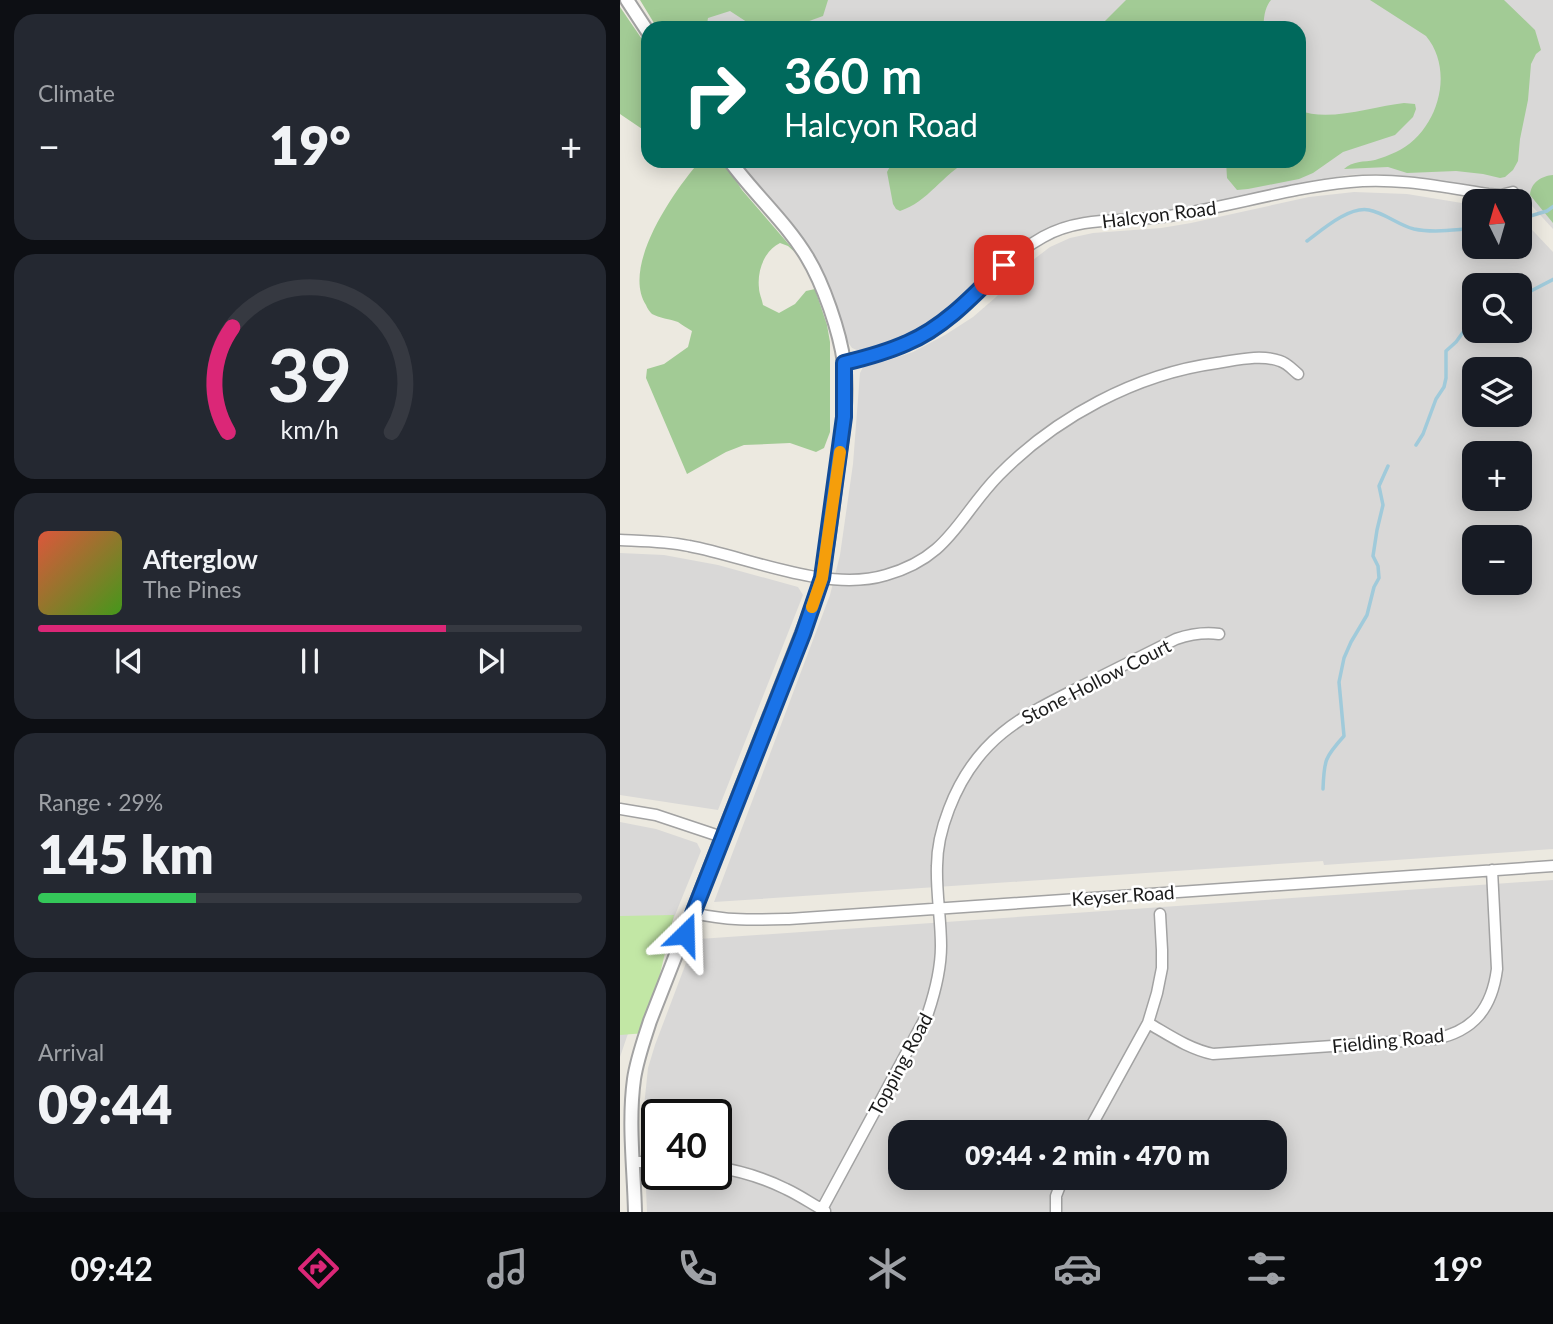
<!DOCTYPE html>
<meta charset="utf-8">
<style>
body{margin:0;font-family:Lato,sans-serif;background:#242831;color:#f1f3f6;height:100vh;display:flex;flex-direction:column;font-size:26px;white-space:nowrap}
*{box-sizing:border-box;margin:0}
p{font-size:23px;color:#9ea1a6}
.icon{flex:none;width:38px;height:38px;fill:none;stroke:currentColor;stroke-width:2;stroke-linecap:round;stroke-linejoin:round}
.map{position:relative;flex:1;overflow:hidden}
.details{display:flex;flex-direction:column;gap:14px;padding:14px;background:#0d0f14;width:620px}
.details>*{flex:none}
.hud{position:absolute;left:21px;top:21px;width:665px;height:147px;border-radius:21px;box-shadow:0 4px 18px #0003;background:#00695c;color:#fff;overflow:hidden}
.needle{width:46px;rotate:355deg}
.buttons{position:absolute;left:842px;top:189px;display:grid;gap:14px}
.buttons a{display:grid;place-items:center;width:70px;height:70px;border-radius:14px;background:#171b24;box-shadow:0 4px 18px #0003;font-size:35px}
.speed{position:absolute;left:21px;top:1099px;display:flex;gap:14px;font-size:35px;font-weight:700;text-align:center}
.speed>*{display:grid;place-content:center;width:91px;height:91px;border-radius:50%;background:#171b24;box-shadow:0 4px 18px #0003;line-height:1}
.speed .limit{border:4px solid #111;border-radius:10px;background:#fff;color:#111}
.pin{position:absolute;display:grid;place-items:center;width:60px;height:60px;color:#fff;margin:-30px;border-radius:14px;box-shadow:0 4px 10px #0006}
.me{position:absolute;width:77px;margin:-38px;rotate:22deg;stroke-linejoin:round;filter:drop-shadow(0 0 5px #0008)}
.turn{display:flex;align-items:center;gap:24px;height:147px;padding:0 28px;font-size:32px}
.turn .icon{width:91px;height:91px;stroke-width:2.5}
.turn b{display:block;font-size:49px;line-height:60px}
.big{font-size:52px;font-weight:800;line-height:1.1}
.details .tile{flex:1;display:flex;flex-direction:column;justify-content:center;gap:10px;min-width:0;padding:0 24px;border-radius:21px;background:#242831}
.details .dial{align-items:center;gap:0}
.dial svg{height:182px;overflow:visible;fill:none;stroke:#363941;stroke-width:7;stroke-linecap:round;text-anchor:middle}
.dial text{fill:#f1f3f6;stroke:none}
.song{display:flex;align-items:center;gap:21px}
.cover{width:84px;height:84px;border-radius:10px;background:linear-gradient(135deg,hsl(10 70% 55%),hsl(100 70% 35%))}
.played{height:7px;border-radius:4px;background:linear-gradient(90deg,#db2777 75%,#363941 75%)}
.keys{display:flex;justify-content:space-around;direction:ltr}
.heat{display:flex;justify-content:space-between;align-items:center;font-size:38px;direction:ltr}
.charge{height:10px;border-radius:5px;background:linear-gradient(90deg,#34c759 29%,#363941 0)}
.trip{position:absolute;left:268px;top:1120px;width:399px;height:70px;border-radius:21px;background:#171b24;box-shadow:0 4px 18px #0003;font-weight:800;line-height:70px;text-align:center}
.dock{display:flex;height:112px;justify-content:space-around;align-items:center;background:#090b0e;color:#9ea1a6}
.dock .icon{width:49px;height:49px}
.dock .on{color:#db2777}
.dock b{font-size:32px;color:#f1f3f6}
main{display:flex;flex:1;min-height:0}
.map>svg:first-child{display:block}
</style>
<main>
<section class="details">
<div class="tile"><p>Climate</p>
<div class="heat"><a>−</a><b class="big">19°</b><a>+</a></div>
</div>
<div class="tile dial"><svg viewBox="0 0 100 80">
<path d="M14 69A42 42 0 1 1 86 69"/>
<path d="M14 69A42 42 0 0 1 16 23" stroke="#db2777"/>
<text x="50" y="56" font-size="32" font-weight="700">39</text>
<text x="50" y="72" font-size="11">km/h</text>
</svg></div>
<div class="tile">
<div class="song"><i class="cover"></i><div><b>Afterglow</b><p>The Pines</p></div></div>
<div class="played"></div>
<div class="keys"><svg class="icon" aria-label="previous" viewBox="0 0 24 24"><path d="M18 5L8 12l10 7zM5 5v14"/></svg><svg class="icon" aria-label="pause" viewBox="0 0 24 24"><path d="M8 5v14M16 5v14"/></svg><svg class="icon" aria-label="next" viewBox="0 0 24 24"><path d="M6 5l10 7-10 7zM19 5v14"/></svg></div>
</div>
<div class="tile"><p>Range · 29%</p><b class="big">145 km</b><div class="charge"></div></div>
<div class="tile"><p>Arrival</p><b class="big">09:44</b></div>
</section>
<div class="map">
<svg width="934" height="1212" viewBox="0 0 934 1212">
<rect width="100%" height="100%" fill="#ece9e0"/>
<path fill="#d9d8d7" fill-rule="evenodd" d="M26,0H933V229L912,206L904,195L891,188L878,189L757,174L728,175L687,182L565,208L468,216L443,222L419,232L381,262L340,302L316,320L288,337L261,348L242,352L232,348L223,335L193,256L182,239L119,161H679V28H45Z
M734,192L787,194L854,205V247H900V217L933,252V849L704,865L703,861L94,902L210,595L220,555L233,464L240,373L243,367L266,361L293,352L325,335L353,317L376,297L413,260L430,247L450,238L473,233L541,228L571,223L689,197ZM854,285H900V331H854ZM854,369H900V415H854ZM854,453H900V499H854ZM854,537H900V583H854Z
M0,553L44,555L98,565L178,587L183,595L98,810L0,795Z
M0,822L36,829L77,843L81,851L14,1016L0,1057Z
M933,880V1212H27L23,1116L28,1068L35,1045L74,942L79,939ZM37,1115H96V1174H37ZM280,1132H654V1178H280Z"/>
<path fill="#c2e7a5" d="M54,915L26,1033L0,1035V916Z"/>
<path fill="#a2cb95" d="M20,0H208L203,16L181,24L175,28H136L110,11L88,18L87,24L91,28H37Z
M506,0H651C645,7 643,19 644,28H478Z
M750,0H884L915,30L921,50L916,54L911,64L908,100L900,139L898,161L893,170L885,177L880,178L863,174L836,171L787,173L768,167L724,169C732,161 744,162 755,160C762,158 769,155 776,152C817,133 836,72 806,36Z
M0,7L28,48V133L0,114Z
M784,103L795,104L796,109L793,117L775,135L723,152L693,173L679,179L628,189L617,190L607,178L606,161H679V110C707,123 754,106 784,103Z
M80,161H103L122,190L178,255L168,246L160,243C144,251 137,271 139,288C139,293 142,299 143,305L159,313L175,304L186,291L195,289L207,325L210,342V432L204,448L196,452L170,443L124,445L106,452L67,474L26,378L27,369L44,364L68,347L72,331C67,328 62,325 58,322C50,319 39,318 32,314C30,312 27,308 26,305C1,266 54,191 80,161Z
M273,161H348C323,174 308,202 280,211L276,209L273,204L267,172Z
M933,175H934L933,223L910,195C911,182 922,176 933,175Z"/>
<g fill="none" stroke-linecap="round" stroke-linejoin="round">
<path stroke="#a0cada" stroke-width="3.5" d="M900,219L927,211L934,206
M687,241C702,230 729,206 749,210C765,213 778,225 794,229C813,233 835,230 854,228
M900,294L907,293L934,279
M796,445L803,434L816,399L824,387L826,378V351L836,342L854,317
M703,789C704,760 705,757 724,736L719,682L724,658L731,642L747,615L754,587L759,578L758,566L753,556L757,530L763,505L759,486L768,466"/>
<g stroke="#a2a2a2" stroke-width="13">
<path id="minor" d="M224,363C246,357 269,352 290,342C309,332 326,319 342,305C370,282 390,255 423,237C460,216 502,222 542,217C606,208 667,188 730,182C776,177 823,187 868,194L881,195L893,192
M0,540C23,541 46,541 69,546C128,557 207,593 266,575C330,557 338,517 379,475C436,417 516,374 597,363C617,360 641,354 660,361C667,363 672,369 678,374
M0,809L36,815L102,837
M73,913C108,921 134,920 169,919L934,866
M528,1023C549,1035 569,1049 593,1054L815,1039C854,1031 872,1008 877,969L872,870
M468,1132L528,1023L537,993L542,968V950L540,914
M14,1162H37
M96,1167C121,1171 144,1178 166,1189C179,1195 192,1204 205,1211
M202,1209L308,1013C315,992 321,969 321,946C321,919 316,892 317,866C317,847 322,827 329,809C356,738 402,716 466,684C496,669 526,654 556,639C571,634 584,632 599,634
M436,1212V1196L443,1178"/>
</g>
<g stroke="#a2a2a2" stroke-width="16">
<path id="tertiary" d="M7,0L28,32
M15,1212C14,1168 8,1123 14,1079C17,1059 24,1040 30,1021L194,602C207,562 211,521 216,480C221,443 229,401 224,363C220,332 203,283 187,257C166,222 134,194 110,161"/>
</g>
<use href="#minor" stroke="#fff" stroke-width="10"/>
<use href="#tertiary" stroke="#fff" stroke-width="12"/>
</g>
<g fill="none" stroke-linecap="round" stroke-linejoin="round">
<g stroke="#114b97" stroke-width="18">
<path id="route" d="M65,934L183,634L202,578L224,417V363C245,358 267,352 287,343C325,327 355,294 384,265"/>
</g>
<use href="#route" stroke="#1a73e8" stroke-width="12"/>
<path stroke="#f59e0b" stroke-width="12" d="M192,607L202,578L220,452"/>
</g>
<g text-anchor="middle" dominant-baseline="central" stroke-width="5" stroke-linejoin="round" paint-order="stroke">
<g font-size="19" fill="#1b1b1b" stroke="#fff">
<text transform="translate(539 214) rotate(-7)">Halcyon Road</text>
<text transform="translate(476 681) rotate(-27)">Stone Hollow Court</text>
<text transform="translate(503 895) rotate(-4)">Keyser Road</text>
<text transform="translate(768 1040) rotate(-6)">Fielding Road</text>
<text transform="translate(280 1064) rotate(-62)">Topping Road</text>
</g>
</g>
</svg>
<div class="buttons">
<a><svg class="needle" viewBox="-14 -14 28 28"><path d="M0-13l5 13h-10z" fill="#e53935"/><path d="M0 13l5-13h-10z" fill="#9ea1a6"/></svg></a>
<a><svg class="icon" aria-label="search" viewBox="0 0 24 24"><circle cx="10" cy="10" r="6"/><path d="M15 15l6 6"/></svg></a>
<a><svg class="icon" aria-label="layers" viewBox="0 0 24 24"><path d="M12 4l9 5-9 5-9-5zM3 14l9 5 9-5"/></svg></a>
<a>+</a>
<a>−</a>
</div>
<div class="speed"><div class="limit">40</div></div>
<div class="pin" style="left:384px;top:265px;background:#d93025"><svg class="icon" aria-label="arrive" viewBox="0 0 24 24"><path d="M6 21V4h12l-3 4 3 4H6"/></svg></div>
<svg class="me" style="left:65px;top:934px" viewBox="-20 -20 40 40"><path d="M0-17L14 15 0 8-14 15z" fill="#1a73e8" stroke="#fff" stroke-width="4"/></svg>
<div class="trip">09:44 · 2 min · 470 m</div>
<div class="hud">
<div class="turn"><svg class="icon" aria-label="right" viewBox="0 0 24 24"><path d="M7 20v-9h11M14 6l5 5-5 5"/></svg><div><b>360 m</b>Halcyon Road</div></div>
</div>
</div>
</main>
<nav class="dock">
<b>09:42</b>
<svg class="icon on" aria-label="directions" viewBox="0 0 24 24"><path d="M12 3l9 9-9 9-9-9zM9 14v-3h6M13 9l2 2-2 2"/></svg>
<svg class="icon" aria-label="music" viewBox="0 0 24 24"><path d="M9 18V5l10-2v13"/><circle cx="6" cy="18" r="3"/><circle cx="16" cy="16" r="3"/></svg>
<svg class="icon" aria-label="phone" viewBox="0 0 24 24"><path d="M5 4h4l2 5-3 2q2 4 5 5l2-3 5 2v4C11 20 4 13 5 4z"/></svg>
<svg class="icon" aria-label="climate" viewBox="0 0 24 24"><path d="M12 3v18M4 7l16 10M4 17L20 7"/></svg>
<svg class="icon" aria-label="car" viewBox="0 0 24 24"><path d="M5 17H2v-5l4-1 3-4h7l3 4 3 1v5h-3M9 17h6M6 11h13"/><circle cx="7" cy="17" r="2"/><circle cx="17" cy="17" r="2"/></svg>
<svg class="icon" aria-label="filters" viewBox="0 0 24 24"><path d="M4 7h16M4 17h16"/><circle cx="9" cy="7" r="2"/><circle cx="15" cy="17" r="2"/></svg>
<b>19°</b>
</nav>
